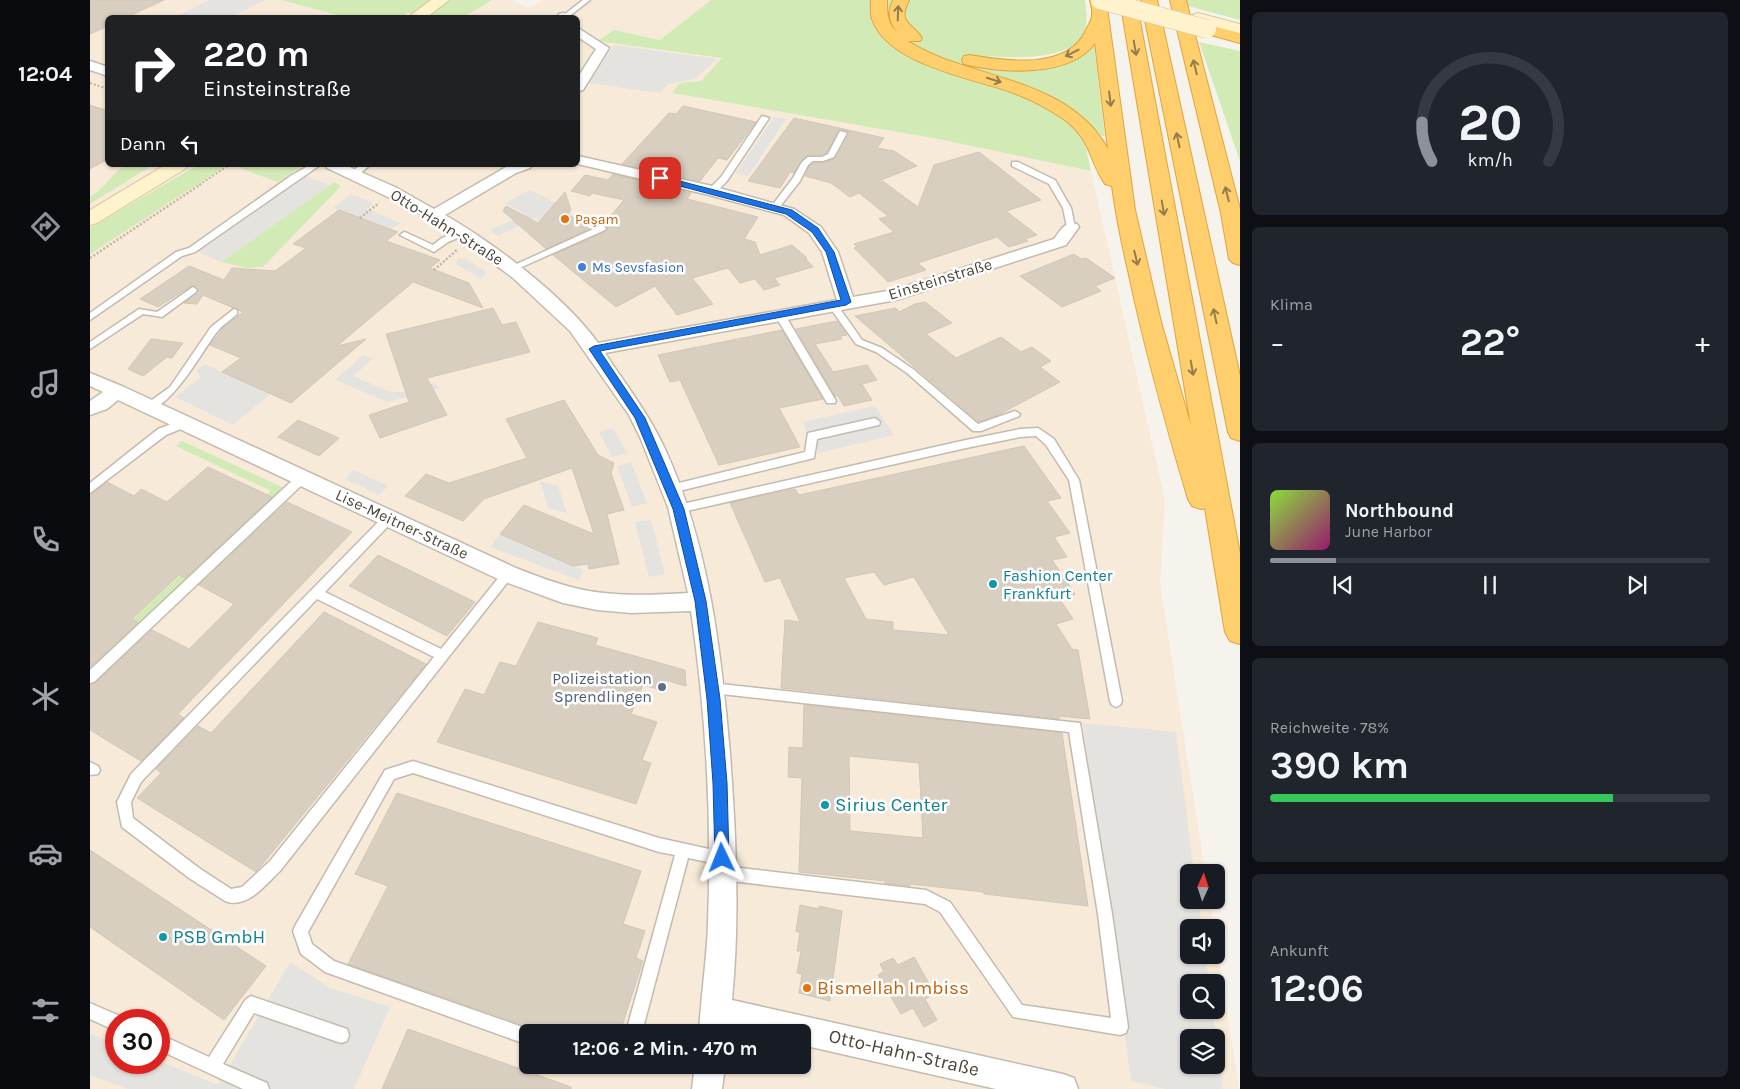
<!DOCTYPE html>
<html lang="de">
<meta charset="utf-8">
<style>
body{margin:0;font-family:Karla,sans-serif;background:#20242c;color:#f1f3f6;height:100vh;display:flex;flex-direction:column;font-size:19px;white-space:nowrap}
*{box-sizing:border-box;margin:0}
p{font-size:16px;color:#9ea1a6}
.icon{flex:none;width:28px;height:28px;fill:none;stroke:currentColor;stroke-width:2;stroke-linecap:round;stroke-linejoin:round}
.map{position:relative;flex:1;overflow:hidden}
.panel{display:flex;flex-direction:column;gap:12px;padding:12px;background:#0d0f14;width:500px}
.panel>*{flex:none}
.guide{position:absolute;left:15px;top:15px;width:475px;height:152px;border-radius:8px;box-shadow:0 1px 4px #0004;background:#202124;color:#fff;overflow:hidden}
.needle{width:32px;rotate:3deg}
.buttons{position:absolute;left:1090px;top:864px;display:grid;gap:10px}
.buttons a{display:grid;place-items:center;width:45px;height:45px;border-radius:8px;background:#171b24;box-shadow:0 1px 4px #0004;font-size:25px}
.speed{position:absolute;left:15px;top:1009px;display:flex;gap:10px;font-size:25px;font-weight:700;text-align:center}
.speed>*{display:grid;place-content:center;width:65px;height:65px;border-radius:50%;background:#171b24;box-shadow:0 1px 4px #0004;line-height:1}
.speed .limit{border:8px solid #d22;background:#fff;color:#111}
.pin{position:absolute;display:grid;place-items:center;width:42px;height:42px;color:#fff;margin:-21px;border-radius:10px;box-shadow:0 2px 8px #0006}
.me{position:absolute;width:55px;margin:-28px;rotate:358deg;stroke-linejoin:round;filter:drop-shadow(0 0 4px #0008)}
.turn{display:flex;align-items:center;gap:18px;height:105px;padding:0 15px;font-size:22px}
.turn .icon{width:65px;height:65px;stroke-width:2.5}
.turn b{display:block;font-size:35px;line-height:42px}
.then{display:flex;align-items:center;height:48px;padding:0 15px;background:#0003;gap:10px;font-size:19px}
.big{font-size:38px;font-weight:700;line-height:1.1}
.panel .card{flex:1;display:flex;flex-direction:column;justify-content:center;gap:8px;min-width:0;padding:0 18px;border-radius:8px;background:#20242c}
.panel .dial{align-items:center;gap:0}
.dial svg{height:130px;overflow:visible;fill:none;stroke:#363941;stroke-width:7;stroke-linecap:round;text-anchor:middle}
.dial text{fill:#f1f3f6;stroke:none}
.song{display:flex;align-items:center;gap:15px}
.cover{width:60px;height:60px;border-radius:8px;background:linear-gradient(135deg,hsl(90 70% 55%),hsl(320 70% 35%))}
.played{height:5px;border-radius:2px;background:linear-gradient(90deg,#8c9099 15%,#363941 15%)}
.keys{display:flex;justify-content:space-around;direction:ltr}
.heat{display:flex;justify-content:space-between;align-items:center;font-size:28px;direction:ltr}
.charge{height:8px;border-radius:4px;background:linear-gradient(90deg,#34c759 78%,#363941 0)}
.trip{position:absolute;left:429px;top:1024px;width:292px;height:50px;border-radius:8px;background:#171b24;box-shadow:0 1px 4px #0004;font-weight:700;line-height:50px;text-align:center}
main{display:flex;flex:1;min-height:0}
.tabs{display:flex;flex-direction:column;width:90px;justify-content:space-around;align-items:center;background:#090b0e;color:#9ea1a6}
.tabs .icon{width:35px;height:35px}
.tabs .current{color:#8c9099}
.tabs b{font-size:22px;color:#f1f3f6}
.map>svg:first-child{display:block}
</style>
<main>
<nav class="tabs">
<b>12:04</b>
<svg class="icon current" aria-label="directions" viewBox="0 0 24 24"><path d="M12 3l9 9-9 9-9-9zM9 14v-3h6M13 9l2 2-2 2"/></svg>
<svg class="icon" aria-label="music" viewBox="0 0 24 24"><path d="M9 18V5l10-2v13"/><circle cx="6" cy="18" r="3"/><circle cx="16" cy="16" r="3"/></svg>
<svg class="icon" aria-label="phone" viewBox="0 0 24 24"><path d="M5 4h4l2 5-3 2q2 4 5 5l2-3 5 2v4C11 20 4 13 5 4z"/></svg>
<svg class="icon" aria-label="climate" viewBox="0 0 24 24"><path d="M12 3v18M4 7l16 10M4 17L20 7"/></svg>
<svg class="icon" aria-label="car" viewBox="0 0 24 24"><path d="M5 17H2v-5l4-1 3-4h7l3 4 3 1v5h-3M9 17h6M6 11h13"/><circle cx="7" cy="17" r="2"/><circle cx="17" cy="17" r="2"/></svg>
<svg class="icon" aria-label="filters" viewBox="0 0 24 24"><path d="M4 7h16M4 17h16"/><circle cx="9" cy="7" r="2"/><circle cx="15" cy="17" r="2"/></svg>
</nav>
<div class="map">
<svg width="1150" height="1089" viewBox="0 0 1150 1089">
<rect width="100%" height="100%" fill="#f6f3ec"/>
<path fill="#f7ead8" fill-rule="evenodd" d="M0,0H191L255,17L18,18V165H488V18L372,17L402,0H421L440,8L452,0H621L570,40L524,30L632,58L611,81L590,83L582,93L843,138L1001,171L1075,501L1070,584L1115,872H1099V900H1120L1124,927L1099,928V955H1126V942L1149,1089H0ZM1099,982H1126V1010H1099ZM26,1020H69V1062H26ZM438,1032H712V1065H438ZM1099,1038H1126V1065H1099Z"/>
<path fill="#d2eab5" d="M191,0H402L372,18L335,17L318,13L311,17H255Z
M621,0H995C996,10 998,20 995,30C987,58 936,58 913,57C899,57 884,53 872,61L935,67L1004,44L1015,136H1012L989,114L964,99L945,101L973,118L993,135L1001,171L843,138L582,93L590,83L611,81L632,58L508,41L524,30L570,40Z
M1097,0H1150V20L1098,6Z
M1109,42L1150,51V161Z
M35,165H63L0,204V197C14,189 21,174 35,165Z
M108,165H137L0,254V228Z
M155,165H204L210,167L188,182L150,168Z
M244,182L251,186L173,267L158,268L131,262Z
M92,441L194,488L0,671V659L181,491L86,446Z"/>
<path fill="#e5e3e0" d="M120,0H175L141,17H86Z
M524,45L627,59L605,79L578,84L570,93L498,83Z
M684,117L696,119L658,176L646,173Z
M215,176L240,185L131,262L108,252Z
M440,190L480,210L451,223L445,218L408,236L400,230L435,214L415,203Z
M261,194L283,203L277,209L311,223L301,229L243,208Z
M368,258L376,259L396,272L392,279L366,264Z
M273,355L283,359L263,376L301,392H314L344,383L350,388L298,402L245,380Z
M115,364L132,372L180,394L143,425L85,397L111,377L106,371Z
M785,406L804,435L729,453L712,422Z
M523,428L537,453L522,457L509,432Z
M541,462L557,503L542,507L527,466Z
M263,470L298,486L289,495L255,479Z
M450,481L468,486L477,513L458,508Z
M561,520L575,574L559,577L545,522Z
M410,534L493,570L489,580L400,547Z
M993,723L1086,732L1104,872H1099V900H1108L1112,927L1099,928V955H1115L1119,982H1099V1010H1123L1126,1037L1099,1038V1065H1126V1038L1133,1089H1075L1041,1081Z
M200,962L240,988L300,1007L264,1089H38L0,1075V1034L26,1044V1062L69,1061L128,1085Z"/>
<path fill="#d8cfc1" stroke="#d3c7b4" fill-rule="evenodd" d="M0,0H74L35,18H18V26L0,34Z
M0,105L18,111V159L0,169Z
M593,106L666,122L637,160L628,158L610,181L532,164L579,113L586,114Z
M704,118L794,138L787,148L804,151L827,166L791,180L828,207L844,165L889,152L951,200L916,211L947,235L935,239L938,241L919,247L907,237L828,263L836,270L798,282L764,248L767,247L764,244L804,232L789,219L798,216L769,193L760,197L741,183L715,176L719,166L724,163H734L746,158L759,134L758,131L748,130L737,153L732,155H718L711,161L704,173L700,172L690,188L658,181Z
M523,174L601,193L597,199L668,217L654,239L665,242L670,255L702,245L717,258H715L723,267L684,278L690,285L674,290L665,279L650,283L638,268L602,278L623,304L587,315L565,286L526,307L463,255L517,231L518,228L514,224L534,200L502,193L500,196L481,191L495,175L518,180Z
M475,192L481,210L478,214L499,229L456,249L413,211L416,206L448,223Z
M249,210L308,232L296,241L350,260L340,268L379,283L393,308L323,282L247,346L276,339L201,403L132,372L151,358L120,345L133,328L153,312L113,295L107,304L94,303L109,291L103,285L68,307L50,299L99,266L134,280L142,268L185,271L216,248L203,244Z
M984,254L991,259L996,258L1025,278L1005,286L1011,291L972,307L930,276Z
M835,302L862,323L836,334L866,358L911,337L931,352L942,347L961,361L950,367L970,382L908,415L889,422L765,316L806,308L809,312L825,304Z
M403,308L412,325L426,322L440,352L337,378L357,415L290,438L279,415L319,402L296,334Z
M747,321L757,335L750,336L752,339L725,344L743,372L777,365L787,380L772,384L782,400L754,406L748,396H745L706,329Z
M692,330L733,399L689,408L710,447L629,465L590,380L580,382L568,355Z
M61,339L93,343L82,358L77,357L53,376L38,369Z
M474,400L508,455L524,463L521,473L534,510L517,514L529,564L499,569L498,564L483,566L410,534L434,505L504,534L482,468L394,499L373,521L315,496L336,474L359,483L437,458L416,419Z
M208,420L249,438L229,456L188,437Z
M934,446L971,498L957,501L980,533L964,537L977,557L962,560L985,594L969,598L983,619L966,624L982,649L988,650L1000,719L969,716V719L691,688L695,620L710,622L690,578L675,582L640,503L705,489L709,495ZM784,572L794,585L824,577L859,635L803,630V622L776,619L754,578Z
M118,467L182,497L95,578L89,575L42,619L48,622L0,667V495L17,482L44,496L51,489L77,502Z
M197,502L262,532L88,714L94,718L51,761L0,730V685L5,683L62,630L99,649L144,604L109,585Z
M288,555L385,602L357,636L259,586Z
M234,612L336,664L166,872L47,798L71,773L66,769L108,726L121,733Z
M448,622L508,638L505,645L595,670L596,686L575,680L571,690L553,685L541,714L567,722L552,760L561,763L546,804L347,742L375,689L394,695L410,662L426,666Z
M714,705L972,733L998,906L894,894V892L820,884V886L795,883V881L709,872L712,778L698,777L699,747L713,748ZM759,756L829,763L833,838L760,831Z
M307,793L551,871L533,924L555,931L546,958L553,961L530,1032H445V1029L258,964L298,886L265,874Z
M0,850L176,966L134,1020L0,927Z
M710,905L729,909V906L752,911L740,1001L709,993L712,974L707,973L711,951H707L710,933L706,931Z
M824,957L845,994L835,999L847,1020L834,1027L823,1008L811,1014L788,975L794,971L790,964L803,958L808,965Z
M318,1029L481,1087V1089H292Z"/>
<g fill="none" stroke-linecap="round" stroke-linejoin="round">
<g stroke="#c2bbae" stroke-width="3">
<path id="lane" d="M493,0H500L477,18H470Z
M672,116L679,118L637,181L625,193H619V189L631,177Z
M750,131L757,133L744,157L733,161H723L718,165L710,181L688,209H682L681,207L703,178L712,162L718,157H732L738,154Z
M922,162H928L965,180L981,208L985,227L984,229L981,230L977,227L973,208L959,184L922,166Z
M220,165H230L105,252L92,256L0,320V313L86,252L99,248L202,175Z
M271,165H280L267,176H261V172Z
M512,225L516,228L515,230L425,270L422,271L418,268Z
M372,230L375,231V235L358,242L344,252L310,235L314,232L317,233L343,245L352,238Z
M103,287L107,290L106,292L72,317L53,314L0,349V342L49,309L67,312Z
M743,302L746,303L772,340L792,348L823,369L888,424L925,411L930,414L929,416L891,431H883L817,373L786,352L766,344L738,305Z
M144,309L147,310V314C141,320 132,325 127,332C114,348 78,415 55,409L54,407L55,405L80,387L121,327Z
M690,312L695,315L746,401L745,403H737L736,401L685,315Z
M785,418L790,422L789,425L727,439L724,458L581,493L576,489L581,485L715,452L718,433Z
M94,419L99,423L98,426L76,435L0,493V483L68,429Z
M948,428L964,439L989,480L1032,701L1030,705L1026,707L1022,705L1020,701L979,480L956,445L946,436L930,437L876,448L588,513L583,509L588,505L876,440L930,429Z
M212,474L216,475L217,478L216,481L4,682L0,683V670L208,475Z
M299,514L305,518L303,521L235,592L351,649L414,571H422L424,574L190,871C176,884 157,910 135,901L99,878L32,827L27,802L41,774L295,515ZM227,599L344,657L180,861L152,887L141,889L109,868L43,818L41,802L51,782Z
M622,683L990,723L1022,914L1038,1027L1036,1033L1030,1035L923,1017L850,912L835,904L633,880L628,878L626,873L628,868L633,866L836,890L860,902L932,1005L1021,1018L1008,914L979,732L622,693L618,692L616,688L618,684Z
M323,761L569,838L637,853L639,858L637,863L632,865L598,858L552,1032H536L585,855L569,852L323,773L304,779L218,932L222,944L244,961L444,1031L438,1032V1045L235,972L211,954L203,931L205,926L295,770Z
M0,762L8,766L10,770L8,774L0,775Z
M161,996L257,1029L259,1035L257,1041L251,1043L164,1013L133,1064L177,1083L179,1089H153L69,1050V1034L119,1057L156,999Z
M0,1003L32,1017L33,1020H26V1031L0,1019Z"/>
</g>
<g stroke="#c2bbae" stroke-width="3">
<path id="street" d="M473,13L477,14L479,18H467L469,14Z
M488,28L519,48L493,90L488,91V77L506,49L488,37Z
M0,61L18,67V76L0,70Z
M488,156L622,186L704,209L731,227L748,252L763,297L803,290L964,239C971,230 974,221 987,224L989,227L976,245L806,300L515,353C536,385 559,414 575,449C619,545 631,649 640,754C646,835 650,918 642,1000L973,1074L984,1078L988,1089H906L712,1045V1032H657L639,1028V1032H609C611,996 617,959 618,922C622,819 616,713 601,611L541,613L507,610L473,603L410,580L28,400L17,409L0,415V401L13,392L0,386V373L34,387L426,568C446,576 467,584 489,589C524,597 562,595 598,593L578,507L550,437L539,415L480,331L423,278L374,241L321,208L237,168L235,165H255L305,187L344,209L416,167L442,165L440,168L426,173L355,215C405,244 474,296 508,343L747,300L732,252L719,233L694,215L619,195L488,164Z
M605,1065H635L632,1089H602Z"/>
</g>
<g stroke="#d6c79b" stroke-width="2">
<path id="secondary" d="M341,0H359L336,18H317Z
M1108,13L1150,24V34L1102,21L1100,18L1102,15Z
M75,165H98L95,169L7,223L0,225V210Z"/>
</g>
<g stroke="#e0a43c" stroke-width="2">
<path id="highway" d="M781,0H797C797,13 797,24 808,33C799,22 797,13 803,0H819C807,23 822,23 832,38L830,41H818L821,43C835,51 850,58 866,63C922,82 987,93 1018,149L1005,43C980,78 911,73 874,64L872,60L874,56L880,55C915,61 978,71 996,30C998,26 1002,20 1002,15C1003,11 1001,5 1000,0H1016L1045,210L1071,322L1101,426L1030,0H1046L1150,554V644L1140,641L1135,632L1115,508L1111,509L1102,506L1098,499C1076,425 1055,351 1039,275C1032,245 1026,216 1022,186L1015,184C998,159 1002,139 972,118C956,107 939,99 921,92C881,78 797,64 782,19C780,14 781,6 781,0Z
M1051,0H1067L1150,376V441L1141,438L1138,432Z
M1080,0H1096L1150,209V265L1143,263L1139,259L1131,213Z
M1123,26L1150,33V43L1117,34L1115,31L1117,28Z"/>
</g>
<path stroke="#c4b79f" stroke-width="2" stroke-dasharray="2 2" stroke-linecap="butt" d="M0,83L18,89
M109,185L139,165"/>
<path stroke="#c4b79f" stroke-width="2.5" stroke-dasharray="2 2" stroke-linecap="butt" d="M270,218L289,203
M0,258L111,184
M344,270L368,249"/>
<use href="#lane" fill="#fff" fill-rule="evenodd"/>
<use href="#street" fill="#fff" fill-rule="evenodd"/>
<use href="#secondary" fill="#fff3cd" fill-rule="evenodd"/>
<use href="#highway" fill="#ffcf6e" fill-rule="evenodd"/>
<g stroke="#d6c79b" stroke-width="19" stroke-linecap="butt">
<path id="secondary-bridge" d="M1010,0L1117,29"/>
</g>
<use href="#secondary-bridge" stroke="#fff3cd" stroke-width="18"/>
</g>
<defs><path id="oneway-shaft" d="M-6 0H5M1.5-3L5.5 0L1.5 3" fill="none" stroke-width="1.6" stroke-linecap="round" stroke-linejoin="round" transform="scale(1.25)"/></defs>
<g stroke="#937c4e">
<use href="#oneway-shaft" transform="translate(808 13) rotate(-88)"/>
<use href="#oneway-shaft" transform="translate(1045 48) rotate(80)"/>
<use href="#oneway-shaft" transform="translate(982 53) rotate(153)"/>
<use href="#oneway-shaft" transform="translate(1105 67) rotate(-104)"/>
<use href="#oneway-shaft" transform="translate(904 80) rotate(18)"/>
<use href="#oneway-shaft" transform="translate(1020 99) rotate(83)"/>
<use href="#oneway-shaft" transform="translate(1088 140) rotate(-102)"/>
<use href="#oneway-shaft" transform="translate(1137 194) rotate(-104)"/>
<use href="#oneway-shaft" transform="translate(1073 208) rotate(80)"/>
<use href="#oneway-shaft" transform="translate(1046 258) rotate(77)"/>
<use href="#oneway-shaft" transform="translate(1125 316) rotate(-102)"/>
<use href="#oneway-shaft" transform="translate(1102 368) rotate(80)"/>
</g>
<path fill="#1a73e8" stroke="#114b97" d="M570,176L702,210L728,228L744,252L761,302L756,305L510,351L555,418L594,509L616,601L630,699L637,783L639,858L637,863L632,865L627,863L625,858L623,783L617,699L605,601L583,509L545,418L499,349L504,346L751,300L736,252L722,232L696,214L567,180V177Z"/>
<g fill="#e8710a" stroke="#fff" stroke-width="2">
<circle cx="475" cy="219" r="5"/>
<circle cx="717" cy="988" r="5"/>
</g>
<circle fill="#3f7fe0" stroke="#fff" stroke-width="2" cx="492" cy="267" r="5"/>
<g fill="#0f9aa8" stroke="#fff" stroke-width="2">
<circle cx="903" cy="584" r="5"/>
<circle cx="735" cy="805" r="5"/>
<circle cx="73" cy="937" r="5"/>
</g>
<circle fill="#5c6f8a" stroke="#fff" stroke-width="2" cx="572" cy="687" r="5"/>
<g text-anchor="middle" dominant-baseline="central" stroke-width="5" stroke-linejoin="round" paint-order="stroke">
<g font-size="14" fill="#c56008" stroke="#fff" text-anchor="start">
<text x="485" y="219">Paşam</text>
</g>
<g font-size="14" fill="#366cbe" stroke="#fff" text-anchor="start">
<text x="502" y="267">Ms Sevsfasion</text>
</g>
<g font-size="16" fill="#4b4439" stroke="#fff">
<text transform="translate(357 227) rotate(32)">Otto-Hahn-Straße</text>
<text transform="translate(850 279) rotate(-17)">Einsteinstraße</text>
<text transform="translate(312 524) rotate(25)">Lise-Meitner-Straße</text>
</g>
<g font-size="16" fill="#0d838f" stroke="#fff" text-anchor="start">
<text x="913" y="575">Fashion Center<tspan x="913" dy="18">Frankfurt</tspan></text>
</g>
<g font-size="16" fill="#4e5e75" stroke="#fff" text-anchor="end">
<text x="562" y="678">Polizeistation<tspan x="562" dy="18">Sprendlingen</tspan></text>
</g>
<g font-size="19" fill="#0d838f" stroke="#fff" text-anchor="start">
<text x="745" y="805">Sirius Center</text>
<text x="83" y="937">PSB GmbH</text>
</g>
<g font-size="19" fill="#c56008" stroke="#fff" text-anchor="start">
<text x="727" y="988">Bismellah Imbiss</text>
</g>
<g font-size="19" fill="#4b4439" stroke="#fff">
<text transform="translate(814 1053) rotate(13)">Otto-Hahn-Straße</text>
</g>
</g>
</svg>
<div class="buttons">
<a><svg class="needle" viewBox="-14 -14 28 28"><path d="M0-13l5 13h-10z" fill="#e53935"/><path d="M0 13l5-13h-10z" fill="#9ea1a6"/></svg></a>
<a><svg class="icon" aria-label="sound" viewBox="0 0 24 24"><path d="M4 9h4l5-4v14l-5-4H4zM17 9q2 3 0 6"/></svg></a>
<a><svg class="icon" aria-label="search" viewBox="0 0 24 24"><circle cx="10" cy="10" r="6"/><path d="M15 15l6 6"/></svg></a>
<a><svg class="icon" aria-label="layers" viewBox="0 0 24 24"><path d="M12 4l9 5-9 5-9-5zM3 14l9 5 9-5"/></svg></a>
</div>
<div class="speed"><div class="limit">30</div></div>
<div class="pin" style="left:570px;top:178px;background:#d93025"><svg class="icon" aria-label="arrive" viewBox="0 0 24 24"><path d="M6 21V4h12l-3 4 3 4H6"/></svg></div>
<svg class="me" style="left:632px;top:858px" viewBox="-20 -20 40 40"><path d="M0-17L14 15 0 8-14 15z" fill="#1a73e8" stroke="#fff" stroke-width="4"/></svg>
<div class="trip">12:06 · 2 Min. · 470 m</div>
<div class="guide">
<div class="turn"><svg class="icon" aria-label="right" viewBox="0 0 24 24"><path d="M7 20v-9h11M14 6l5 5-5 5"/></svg><div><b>220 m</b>Einsteinstraße</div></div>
<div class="then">Dann<svg class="icon" aria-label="left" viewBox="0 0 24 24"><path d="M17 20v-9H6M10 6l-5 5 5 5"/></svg></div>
</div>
</div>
<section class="panel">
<div class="card dial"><svg viewBox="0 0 100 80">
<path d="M14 69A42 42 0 1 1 86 69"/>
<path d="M14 69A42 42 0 0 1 8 45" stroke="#8c9099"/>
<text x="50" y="56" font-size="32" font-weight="700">20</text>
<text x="50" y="72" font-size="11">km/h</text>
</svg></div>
<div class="card"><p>Klima</p>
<div class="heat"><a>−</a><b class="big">22°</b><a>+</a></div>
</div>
<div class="card">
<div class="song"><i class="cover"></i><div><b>Northbound</b><p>June Harbor</p></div></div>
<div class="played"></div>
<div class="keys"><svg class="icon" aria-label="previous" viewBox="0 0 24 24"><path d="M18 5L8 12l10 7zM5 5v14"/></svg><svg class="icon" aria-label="pause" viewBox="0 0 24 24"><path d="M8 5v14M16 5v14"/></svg><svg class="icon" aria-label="next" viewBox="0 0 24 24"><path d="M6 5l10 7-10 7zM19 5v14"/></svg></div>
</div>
<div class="card"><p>Reichweite · 78%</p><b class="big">390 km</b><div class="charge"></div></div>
<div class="card"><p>Ankunft</p><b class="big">12:06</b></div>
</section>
</main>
